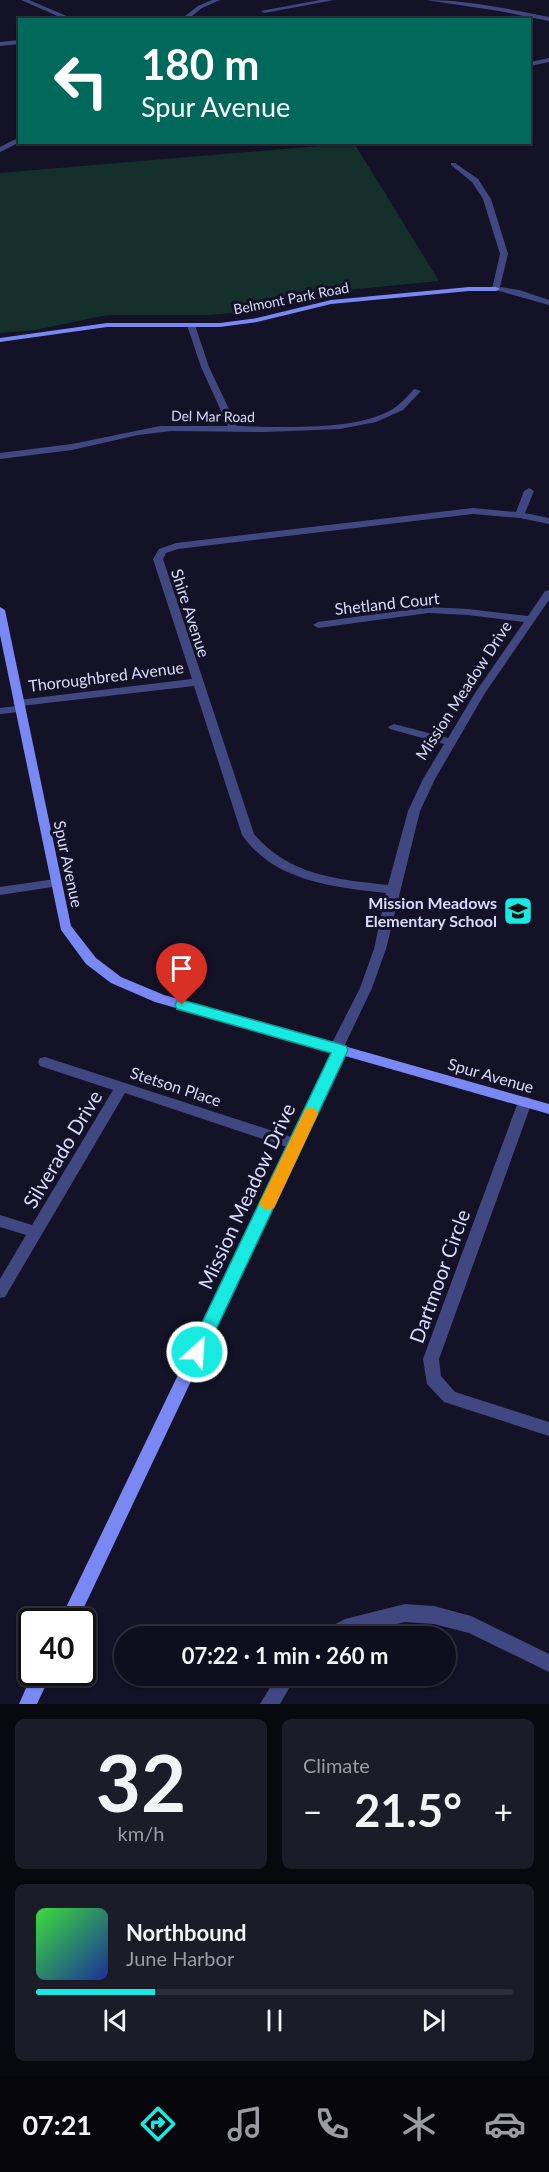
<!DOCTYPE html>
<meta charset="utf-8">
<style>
body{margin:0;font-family:Lato,sans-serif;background:#1c1c29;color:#f1f3f6;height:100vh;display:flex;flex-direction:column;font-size:22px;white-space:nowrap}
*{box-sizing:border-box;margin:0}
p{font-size:20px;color:#9b9ca3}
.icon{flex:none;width:33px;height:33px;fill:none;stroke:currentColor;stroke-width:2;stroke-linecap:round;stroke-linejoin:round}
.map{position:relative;height:1704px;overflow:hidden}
.side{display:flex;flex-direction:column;gap:15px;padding:15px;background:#08080f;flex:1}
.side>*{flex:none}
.guide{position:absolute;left:18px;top:18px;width:513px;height:126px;border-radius:0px;box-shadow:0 2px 4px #0004,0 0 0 2px #2e2e3b;background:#00695c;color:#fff;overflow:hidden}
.speed{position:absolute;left:18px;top:1608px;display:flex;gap:12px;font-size:30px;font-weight:700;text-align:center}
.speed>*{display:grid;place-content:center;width:78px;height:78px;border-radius:50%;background:#0e0e1c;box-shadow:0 2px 4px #0004,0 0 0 2px #2e2e3b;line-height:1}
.speed .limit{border:3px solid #111;border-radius:9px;background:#fff;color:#111}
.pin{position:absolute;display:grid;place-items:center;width:51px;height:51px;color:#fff;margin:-62px -26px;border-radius:50% 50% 50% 0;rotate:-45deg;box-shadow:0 0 6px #0007}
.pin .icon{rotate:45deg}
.me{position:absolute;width:66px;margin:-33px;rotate:26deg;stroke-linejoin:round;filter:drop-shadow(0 0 4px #0008)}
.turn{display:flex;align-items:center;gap:21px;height:126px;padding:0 24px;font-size:27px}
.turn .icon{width:78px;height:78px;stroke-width:2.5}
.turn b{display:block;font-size:42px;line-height:51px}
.big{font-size:45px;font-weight:700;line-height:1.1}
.side .card{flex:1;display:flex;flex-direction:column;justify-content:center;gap:9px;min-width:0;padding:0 21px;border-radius:9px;background:#1c1c29}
.side .dial{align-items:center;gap:0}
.dial b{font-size:78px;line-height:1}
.song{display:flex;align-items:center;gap:18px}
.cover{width:72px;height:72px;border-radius:9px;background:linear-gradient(135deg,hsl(120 70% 55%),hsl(230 70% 35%))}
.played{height:6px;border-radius:3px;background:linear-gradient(90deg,#18eae2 25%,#2e2e3b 25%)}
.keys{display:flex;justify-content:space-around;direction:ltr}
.heat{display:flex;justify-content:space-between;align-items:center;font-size:33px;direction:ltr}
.side .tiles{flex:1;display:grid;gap:15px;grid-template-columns:1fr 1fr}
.card:last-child{grid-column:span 2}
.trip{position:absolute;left:114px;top:1626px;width:342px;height:60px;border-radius:30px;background:#0e0e1c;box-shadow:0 2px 4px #0004,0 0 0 2px #2e2e3b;font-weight:700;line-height:60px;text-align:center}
.tabs{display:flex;height:96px;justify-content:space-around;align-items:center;background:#06060b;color:#9b9ca3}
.tabs .icon{width:42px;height:42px}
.tabs .active{color:#18eae2}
.tabs b{font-size:27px;color:#f1f3f6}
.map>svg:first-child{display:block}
</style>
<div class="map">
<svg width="549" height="1704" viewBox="0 0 549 1704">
<rect width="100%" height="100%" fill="#131226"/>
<path fill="#15302b" d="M354,143L439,281L315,293L259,311L208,315H107L35,330L0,333V173Z"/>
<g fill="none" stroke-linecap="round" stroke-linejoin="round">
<path fill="#414881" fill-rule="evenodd" d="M21,0H29L76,20H67Z
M212,0H220L202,8L187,20H180L198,6Z
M320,0H334L264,13L261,11Z
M426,0C467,0 509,9 549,17V21L499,11Z
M20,40V44L0,46V42Z
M549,58V62L530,66V62Z
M20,137V142L0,152V147Z
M451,163H455L478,179L491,199L508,254L500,287L519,290L549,300V305L492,289L500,254L483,199L472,182L451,165Z
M188,323L195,325L209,367L237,426C279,427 363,432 397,406C403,401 409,395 414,389L421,391L403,410L376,422L340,429L265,432L171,431L138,435L72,450L0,459V453L72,444L160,426H228L201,367L187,325Z
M529,488L534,491L525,513L549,518V524L520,518L473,514L178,549L166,553L163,559L254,834C290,876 336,879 388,885L408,811L423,779L444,744L390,729L388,727L394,724L448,738L475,693L524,622L468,615L429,613L318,628L313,625L318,622L429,607L468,609L528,616L545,591L549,590V600L485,693L435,779L420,811L386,949L372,988L341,1053H331L329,1049L360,988L374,949L386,893C334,887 275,882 242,835L194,686L21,706L24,709L19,712L0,714V708L16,706L13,703L18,700L192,679L153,559L159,549L176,543L473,508L516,512L524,491Z
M55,879L61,883L59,886L0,895V887Z
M45,1057L301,1140L303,1144L301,1148L296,1150L125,1093L5,1297L0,1298V1279L26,1235L0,1227V1215L32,1225L113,1090L40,1066L38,1062L40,1058Z
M525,1097L530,1098L532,1102L439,1359L441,1376L455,1392L549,1422V1436L444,1402L427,1384L423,1359L518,1102L520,1098Z
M405,1604L434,1606L471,1616L549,1654V1672L469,1633L434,1624L405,1622L347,1636H321L324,1630L345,1619Z
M277,1676H296L280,1704H260Z"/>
<path fill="#7a88f3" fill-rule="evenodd" d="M469,287H496L500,289L496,291H469L331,304L257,322L220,327H107L0,342V338L107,323H220L257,318L331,300Z
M0,607L5,610L71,926L96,958L121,977L164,995L549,1104V1114L345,1056L77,1622H59L333,1053L155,1002L111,983L86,964L61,930L0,635Z
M33,1672H52L37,1704H19Z"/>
</g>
<path fill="#18eae2" stroke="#109893" stroke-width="1.5" d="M182,1000L340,1044L346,1046L348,1050L203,1357L197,1359L191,1357L188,1352L331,1053L177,1009L175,1005L177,1001Z"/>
<path fill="#f59e0b" d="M310,1108L316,1109L318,1114L276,1204L274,1208L268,1210L262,1208L259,1204L303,1114L305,1109Z"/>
<defs>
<g id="school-square" transform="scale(1.5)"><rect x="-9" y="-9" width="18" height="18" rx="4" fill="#18eae2" stroke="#131226"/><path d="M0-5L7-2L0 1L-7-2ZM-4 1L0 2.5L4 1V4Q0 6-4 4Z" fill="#111"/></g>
</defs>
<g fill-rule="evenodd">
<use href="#school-square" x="518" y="911"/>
</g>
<g text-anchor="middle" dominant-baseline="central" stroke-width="6" stroke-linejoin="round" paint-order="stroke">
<g font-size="14" fill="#dadbfc" stroke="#131226">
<text transform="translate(291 298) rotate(-11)">Belmont Park Road</text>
<text transform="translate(213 416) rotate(1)">Del Mar Road</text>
</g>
<g font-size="16" fill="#dadbfc" stroke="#131226">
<text transform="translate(387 603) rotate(-6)">Shetland Court</text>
<text transform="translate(191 613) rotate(72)">Shire Avenue</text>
<text transform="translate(106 676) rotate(-7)">Thoroughbred Avenue</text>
<text transform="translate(463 690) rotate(-57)">Mission Meadow Drive</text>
<text transform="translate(69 864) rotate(78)">Spur Avenue</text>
<text transform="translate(491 1075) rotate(16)">Spur Avenue</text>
<text transform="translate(176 1086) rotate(18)">Stetson Place</text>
</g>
<g font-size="16" font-weight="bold" fill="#dadbfc" stroke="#131226" text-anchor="end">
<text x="497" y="902">Mission Meadows<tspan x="497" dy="18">Elementary School</tspan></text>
</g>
<g font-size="20" fill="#dadbfc" stroke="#131226">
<text transform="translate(62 1149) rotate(-59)">Silverado Drive</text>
<text transform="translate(246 1196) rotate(-65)">Mission Meadow Drive</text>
<text transform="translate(439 1276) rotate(-70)">Dartmoor Circle</text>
</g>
</g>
</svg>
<div class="speed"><div class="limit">40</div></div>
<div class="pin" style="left:182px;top:1005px;background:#d93025"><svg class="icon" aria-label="arrive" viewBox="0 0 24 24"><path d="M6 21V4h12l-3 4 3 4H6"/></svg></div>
<svg class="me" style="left:197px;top:1352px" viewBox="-20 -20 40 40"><circle r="17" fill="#18eae2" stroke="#fff" stroke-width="3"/><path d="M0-11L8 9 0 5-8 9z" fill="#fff"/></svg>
<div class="trip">07:22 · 1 min · 260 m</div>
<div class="guide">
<div class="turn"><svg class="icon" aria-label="left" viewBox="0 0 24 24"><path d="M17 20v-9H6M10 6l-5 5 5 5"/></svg><div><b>180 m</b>Spur Avenue</div></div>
</div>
</div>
<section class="side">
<div class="tiles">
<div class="card dial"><b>32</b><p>km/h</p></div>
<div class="card"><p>Climate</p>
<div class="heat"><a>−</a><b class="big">21.5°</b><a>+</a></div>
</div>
<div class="card">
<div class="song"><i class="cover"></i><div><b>Northbound</b><p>June Harbor</p></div></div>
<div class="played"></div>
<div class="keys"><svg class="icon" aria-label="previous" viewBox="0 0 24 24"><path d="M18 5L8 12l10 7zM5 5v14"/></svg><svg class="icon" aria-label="pause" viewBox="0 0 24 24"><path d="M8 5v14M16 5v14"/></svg><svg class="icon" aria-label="next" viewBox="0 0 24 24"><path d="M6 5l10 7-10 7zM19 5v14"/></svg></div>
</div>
</div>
</section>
<nav class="tabs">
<b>07:21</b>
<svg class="icon active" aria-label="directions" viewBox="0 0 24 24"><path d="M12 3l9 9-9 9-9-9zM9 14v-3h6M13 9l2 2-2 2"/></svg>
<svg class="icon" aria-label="music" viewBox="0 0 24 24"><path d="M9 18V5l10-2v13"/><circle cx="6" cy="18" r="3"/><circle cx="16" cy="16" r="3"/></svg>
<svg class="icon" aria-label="phone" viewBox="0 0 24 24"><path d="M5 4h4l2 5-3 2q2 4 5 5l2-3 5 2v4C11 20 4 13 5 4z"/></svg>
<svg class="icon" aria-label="climate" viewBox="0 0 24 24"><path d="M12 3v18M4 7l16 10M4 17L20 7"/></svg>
<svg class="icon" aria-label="car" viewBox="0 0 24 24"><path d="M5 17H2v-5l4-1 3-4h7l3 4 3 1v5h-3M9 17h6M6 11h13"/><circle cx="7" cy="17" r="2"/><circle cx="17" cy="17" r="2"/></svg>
</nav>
